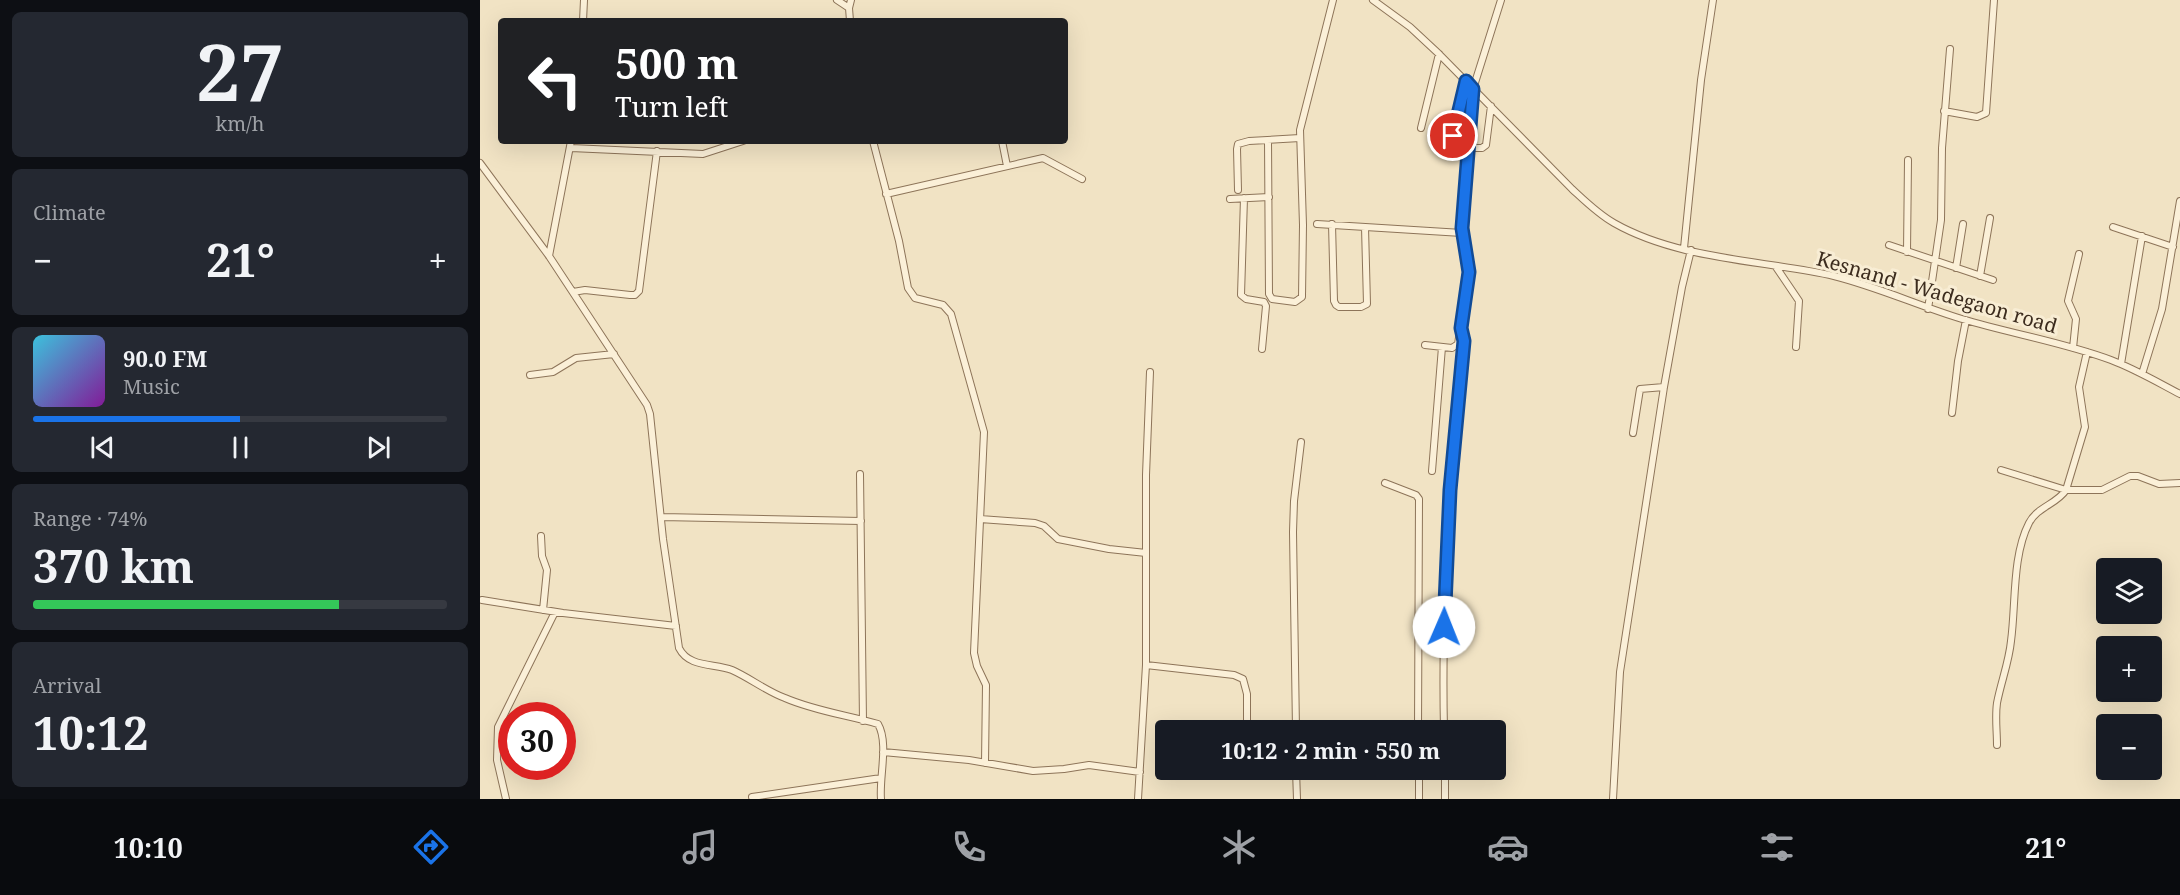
<!DOCTYPE html>
<meta charset="utf-8">
<style>
body{margin:0;font-family:"Noto Serif",serif;background:#242831;color:#f1f3f6;height:100vh;display:flex;flex-direction:column;font-size:22px;white-space:nowrap}
*{box-sizing:border-box;margin:0}
p{font-size:20px;color:#9ea1a6}
.icon{flex:none;width:33px;height:33px;fill:none;stroke:currentColor;stroke-width:2;stroke-linecap:round;stroke-linejoin:round}
.map{position:relative;flex:1;overflow:hidden}
.details{display:flex;flex-direction:column;gap:12px;padding:12px;background:#0d0f14;width:480px}
.details>*{flex:none}
.banner{position:absolute;left:18px;top:18px;width:570px;height:126px;border-radius:6px;box-shadow:0 6px 24px #0002;background:#202124;color:#fff;overflow:hidden}
.fabs{position:absolute;left:1616px;top:558px;display:grid;gap:12px}
.fabs a{display:grid;place-items:center;width:66px;height:66px;border-radius:6px;background:#171b24;box-shadow:0 6px 24px #0002;font-size:30px}
.speed{position:absolute;left:18px;top:702px;display:flex;gap:12px;font-size:30px;font-weight:700;text-align:center}
.speed>*{display:grid;place-content:center;width:78px;height:78px;border-radius:50%;background:#171b24;box-shadow:0 6px 24px #0002;line-height:1}
.speed .limit{border:9px solid #d22;background:#fff;color:#111}
.pin{position:absolute;display:grid;place-items:center;width:51px;height:51px;color:#fff;margin:-26px;border:3px solid #fff;border-radius:50%;box-shadow:0 2px 6px #0007}
.me{position:absolute;width:66px;margin:-33px;rotate:1deg;stroke-linejoin:round;filter:drop-shadow(0 0 4px #0008)}
.turn{display:flex;align-items:center;gap:21px;height:126px;padding:0 18px;font-size:27px}
.turn .icon{width:78px;height:78px;stroke-width:2.5}
.turn b{display:block;font-size:42px;line-height:51px}
.big{font-size:45px;font-weight:700;line-height:1.1}
.details .tile{flex:1;display:flex;flex-direction:column;justify-content:center;gap:9px;min-width:0;padding:0 21px;border-radius:9px;background:#242831}
.details .dial{align-items:center;gap:0}
.dial b{font-size:78px;line-height:1}
.song{display:flex;align-items:center;gap:18px}
.cover{width:72px;height:72px;border-radius:9px;background:linear-gradient(135deg,hsl(190 70% 55%),hsl(290 70% 35%))}
.played{height:6px;border-radius:3px;background:linear-gradient(90deg,#1a73e8 50%,#363941 50%)}
.keys{display:flex;justify-content:space-around;direction:ltr}
.heat{display:flex;justify-content:space-between;align-items:center;font-size:33px;direction:ltr}
.charge{height:9px;border-radius:4px;background:linear-gradient(90deg,#34c759 74%,#363941 0)}
.trip{position:absolute;left:675px;top:720px;width:351px;height:60px;border-radius:6px;background:#171b24;box-shadow:0 6px 24px #0002;font-weight:700;line-height:60px;text-align:center}
.menu{display:flex;height:96px;justify-content:space-around;align-items:center;background:#090b0e;color:#9ea1a6}
.menu .icon{width:42px;height:42px}
.menu .active{color:#1a73e8}
.menu b{font-size:27px;color:#f1f3f6}
main{display:flex;flex:1;min-height:0}
.map>svg:first-child{display:block}
</style>
<main>
<section class="details">
<div class="tile dial"><b>27</b><p>km/h</p></div>
<div class="tile"><p>Climate</p>
<div class="heat"><a>−</a><b class="big">21°</b><a>+</a></div>
</div>
<div class="tile">
<div class="song"><i class="cover"></i><div><b>90.0 FM</b><p>Music</p></div></div>
<div class="played"></div>
<div class="keys"><svg class="icon" aria-label="previous" viewBox="0 0 24 24"><path d="M18 5L8 12l10 7zM5 5v14"/></svg><svg class="icon" aria-label="pause" viewBox="0 0 24 24"><path d="M8 5v14M16 5v14"/></svg><svg class="icon" aria-label="next" viewBox="0 0 24 24"><path d="M6 5l10 7-10 7zM19 5v14"/></svg></div>
</div>
<div class="tile"><p>Range · 74%</p><b class="big">370 km</b><div class="charge"></div></div>
<div class="tile"><p>Arrival</p><b class="big">10:12</b></div>
</section>
<div class="map">
<svg width="1700" height="799" viewBox="0 0 1700 799">
<rect width="100%" height="100%" fill="#f1e3c4"/>
<g fill="none" stroke-linecap="round" stroke-linejoin="round">
<g stroke="#8d7459" stroke-width="8">
<path id="minor" d="M357,0L369,8
M893,0L930,27L959,54L1092,189C1105,201 1118,214 1134,223C1199,260 1283,260 1354,276C1398,287 1439,306 1482,319C1532,334 1583,342 1631,360C1655,369 1677,382 1700,394
M103,21L104,0
M370,21L369,8L371,0
M1464,111L1497,117L1506,113L1514,0
M941,128L959,54
M973,136L986,81
M788,140L789,294L792,299L815,302L822,297L823,225L820,130L853,0
M393,141L419,241L428,288L435,298L463,305L471,314L504,432L494,653L497,666L506,685L505,763
M522,141L527,166
M91,148L223,154L263,141
M988,148H1002L1006,145L1011,106
M0,163L69,256L167,405L170,414L183,539L199,648C209,668 234,663 252,670C270,678 286,691 305,698C335,711 367,715 398,724C409,743 399,777 401,799
M758,190L757,149L758,144L769,141L820,138
M406,194L563,158L602,179
M764,198L761,295L766,299L784,302L786,306L782,349
M750,199L789,197
M837,224L982,233
M852,224L854,301L856,305L859,307H881L887,304L885,227
M1633,227L1693,247
M1409,245L1513,280
M1204,248L1221,80L1233,0
M1427,252L1428,160
M69,256L91,141
M1296,267L1319,301L1316,347
M1476,268L1483,224
M1500,276L1510,218
M93,292L105,290L150,295H155L159,291L177,151
M1448,309L1461,220L1462,148L1470,49
M945,345L972,348L978,344L989,272L982,228L993,89L1021,0
M1593,348L1596,319L1588,301L1599,254
M1641,364L1662,236
M1662,374L1682,309L1700,201
M50,375L73,372L96,358L134,354
M1472,413L1478,361L1486,320
M1153,433L1160,389L1184,387
M1521,470L1586,490H1622L1650,476H1658L1679,484L1700,483
M952,471L962,347
M380,474L383,721
M905,483L936,495L939,499L938,730
M181,517L381,521
M500,519L555,523L564,526L578,539L629,549L666,553
M61,536L62,556L67,570L63,610
M2,600L83,613L196,626
M666,665L754,675L763,679L767,694V730
M816,730L813,532L814,501L821,442
M964,730C961,602 970,474 983,346L981,328
M1517,745C1517,731 1515,717 1517,703C1521,682 1529,662 1531,641C1536,604 1532,556 1549,523C1557,507 1577,504 1586,490L1605,427L1599,387L1607,352
M403,752L489,760L553,771L584,769L609,765L660,772
M786,770L816,775
M816,770L817,799
M939,770V799
M272,797L401,778
M26,799L17,760L18,727L75,612
M658,799L666,665V475L670,372
M965,799V770
M1133,799L1140,672L1184,387L1202,287L1211,250"/>
</g>
<use href="#minor" stroke="#fbf0d8" stroke-width="6"/>
</g>
<g fill="none" stroke-linecap="round" stroke-linejoin="round">
<g stroke="#114b97" stroke-width="15">
<path id="route" d="M964,627L970,490L984,341L981,328L989,272L982,228L993,89L986,81L973,136"/>
</g>
<use href="#route" stroke="#1a73e8" stroke-width="10"/>
</g>
<g text-anchor="middle" dominant-baseline="central" stroke-width="6" stroke-linejoin="round" paint-order="stroke">
<g font-size="20" fill="#3c2c1e" stroke="#f8edd4">
<text transform="translate(1457 292) rotate(16)">Kesnand - Wadegaon road</text>
</g>
</g>
</svg>
<div class="fabs">
<a><svg class="icon" aria-label="layers" viewBox="0 0 24 24"><path d="M12 4l9 5-9 5-9-5zM3 14l9 5 9-5"/></svg></a>
<a>+</a>
<a>−</a>
</div>
<div class="speed"><div class="limit">30</div></div>
<div class="pin" style="left:973px;top:136px;background:#d93025"><svg class="icon" aria-label="arrive" viewBox="0 0 24 24"><path d="M6 21V4h12l-3 4 3 4H6"/></svg></div>
<svg class="me" style="left:964px;top:627px" viewBox="-20 -20 40 40"><circle r="19" fill="#fff"/><path d="M0-13L10 11 0 6-10 11z" fill="#1a73e8"/></svg>
<div class="trip">10:12 · 2 min · 550 m</div>
<div class="banner">
<div class="turn"><svg class="icon" aria-label="left" viewBox="0 0 24 24"><path d="M17 20v-9H6M10 6l-5 5 5 5"/></svg><div><b>500 m</b>Turn left</div></div>
</div>
</div>
</main>
<nav class="menu">
<b>10:10</b>
<svg class="icon active" aria-label="directions" viewBox="0 0 24 24"><path d="M12 3l9 9-9 9-9-9zM9 14v-3h6M13 9l2 2-2 2"/></svg>
<svg class="icon" aria-label="music" viewBox="0 0 24 24"><path d="M9 18V5l10-2v13"/><circle cx="6" cy="18" r="3"/><circle cx="16" cy="16" r="3"/></svg>
<svg class="icon" aria-label="phone" viewBox="0 0 24 24"><path d="M5 4h4l2 5-3 2q2 4 5 5l2-3 5 2v4C11 20 4 13 5 4z"/></svg>
<svg class="icon" aria-label="climate" viewBox="0 0 24 24"><path d="M12 3v18M4 7l16 10M4 17L20 7"/></svg>
<svg class="icon" aria-label="car" viewBox="0 0 24 24"><path d="M5 17H2v-5l4-1 3-4h7l3 4 3 1v5h-3M9 17h6M6 11h13"/><circle cx="7" cy="17" r="2"/><circle cx="17" cy="17" r="2"/></svg>
<svg class="icon" aria-label="filters" viewBox="0 0 24 24"><path d="M4 7h16M4 17h16"/><circle cx="9" cy="7" r="2"/><circle cx="15" cy="17" r="2"/></svg>
<b>21°</b>
</nav>
